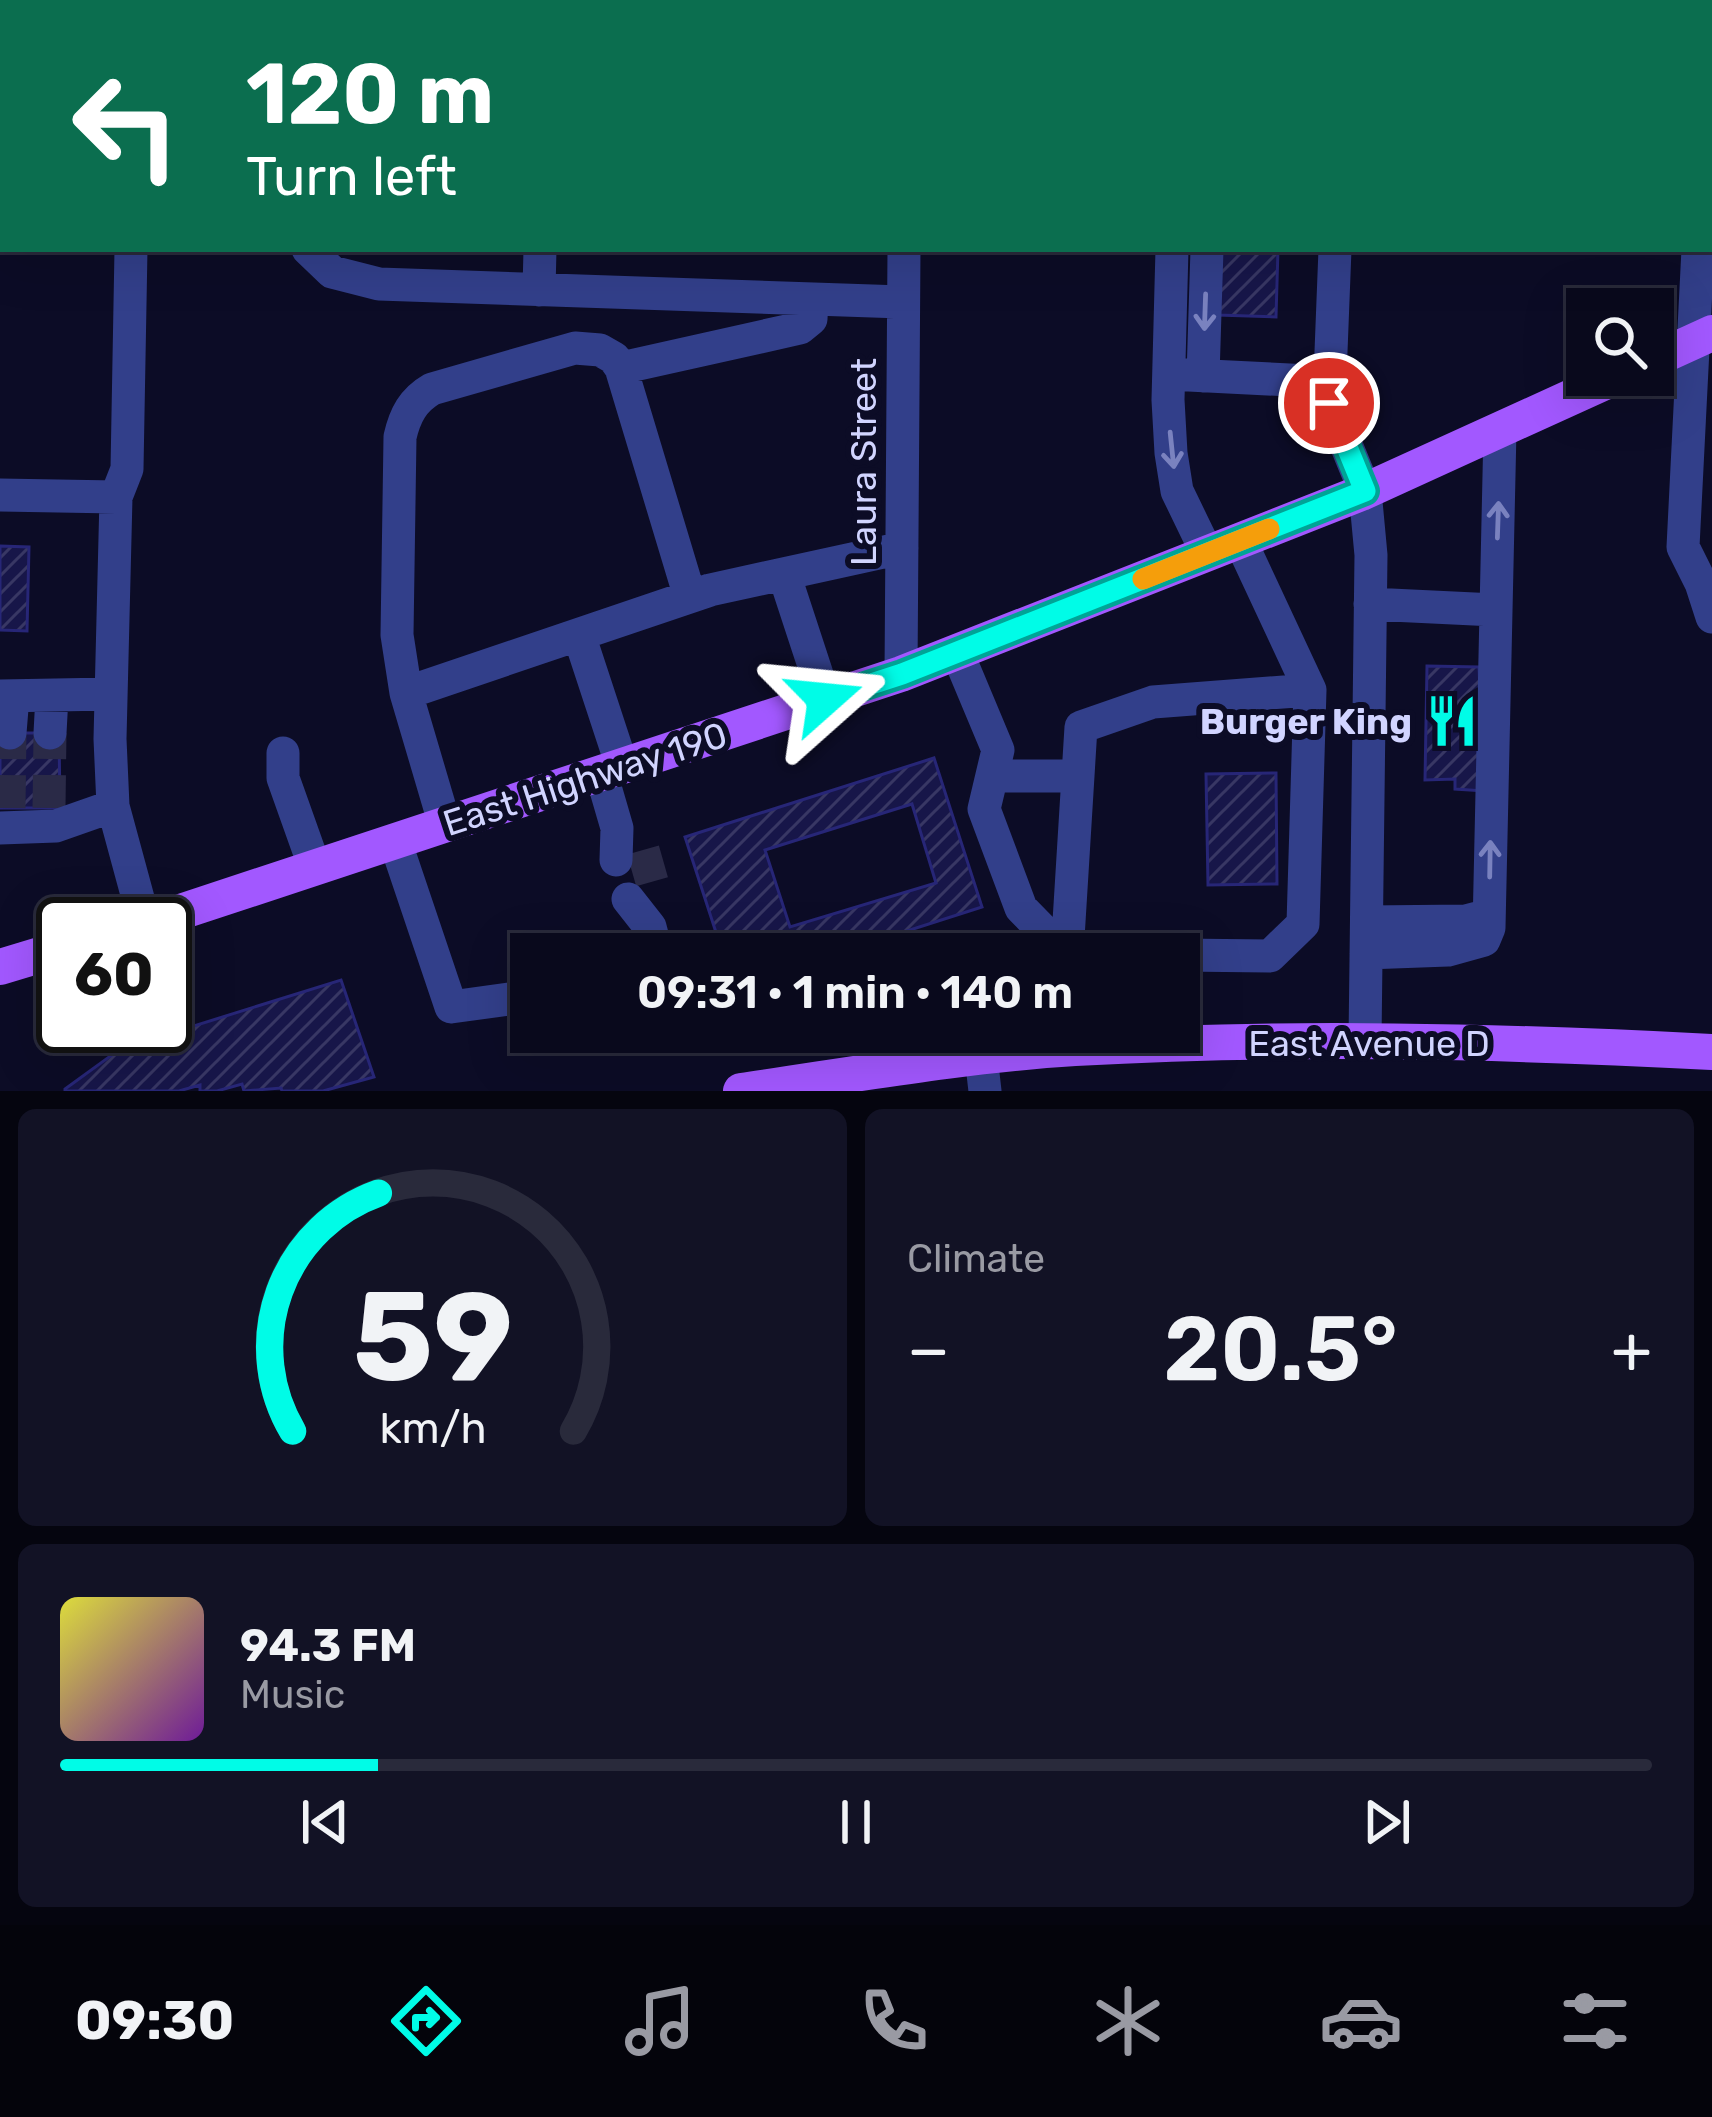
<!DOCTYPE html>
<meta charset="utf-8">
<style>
body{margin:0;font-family:Rubik,sans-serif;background:#121225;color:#f1f3f6;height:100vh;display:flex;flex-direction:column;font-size:45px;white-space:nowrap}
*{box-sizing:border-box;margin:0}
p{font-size:39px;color:#999aa3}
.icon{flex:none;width:66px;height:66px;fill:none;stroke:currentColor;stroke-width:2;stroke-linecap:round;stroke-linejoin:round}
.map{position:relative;height:1091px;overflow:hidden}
.drawer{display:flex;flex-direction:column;gap:18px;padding:18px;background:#05050f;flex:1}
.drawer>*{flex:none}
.hud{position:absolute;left:0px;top:0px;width:1713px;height:252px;box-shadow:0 12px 48px #0002,0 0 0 3px #292a3b;background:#0b6e4f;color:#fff;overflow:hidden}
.tools{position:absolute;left:1566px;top:288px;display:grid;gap:24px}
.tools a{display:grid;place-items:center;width:108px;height:108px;border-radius:0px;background:#09091c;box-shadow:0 12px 48px #0002,0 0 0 3px #292a3b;font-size:60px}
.speed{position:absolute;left:36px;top:897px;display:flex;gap:24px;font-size:60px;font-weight:700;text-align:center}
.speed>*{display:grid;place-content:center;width:156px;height:156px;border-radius:50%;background:#09091c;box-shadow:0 12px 48px #0002,0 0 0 3px #292a3b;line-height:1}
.speed .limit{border:6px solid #111;border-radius:18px;background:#fff;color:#111}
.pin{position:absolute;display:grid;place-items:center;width:102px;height:102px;color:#fff;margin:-51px;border:6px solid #fff;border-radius:50%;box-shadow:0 3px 12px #0007}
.me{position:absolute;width:132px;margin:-66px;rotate:72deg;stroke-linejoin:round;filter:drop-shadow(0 0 9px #0008)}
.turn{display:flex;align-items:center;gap:42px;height:252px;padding:0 48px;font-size:54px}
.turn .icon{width:156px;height:156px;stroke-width:2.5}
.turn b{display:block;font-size:84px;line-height:102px}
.big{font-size:90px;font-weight:600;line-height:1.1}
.drawer .tile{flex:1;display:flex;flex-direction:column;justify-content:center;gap:18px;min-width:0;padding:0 42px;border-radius:18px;background:#121225}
.drawer .dial{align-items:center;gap:0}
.dial svg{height:312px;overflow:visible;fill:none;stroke:#292a3b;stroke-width:7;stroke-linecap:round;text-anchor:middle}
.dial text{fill:#f1f3f6;stroke:none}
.song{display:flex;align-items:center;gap:36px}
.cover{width:144px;height:144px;border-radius:18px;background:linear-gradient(135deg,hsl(60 70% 55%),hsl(280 70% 35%))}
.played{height:12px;border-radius:6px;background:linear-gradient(90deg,#00fce7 20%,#292a3b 20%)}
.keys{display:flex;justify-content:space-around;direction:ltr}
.heat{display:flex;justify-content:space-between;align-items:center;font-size:66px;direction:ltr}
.drawer .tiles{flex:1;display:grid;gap:18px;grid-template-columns:1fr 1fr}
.tile:last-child{grid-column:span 2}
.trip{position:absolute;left:510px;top:933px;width:690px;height:120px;border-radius:0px;background:#09091c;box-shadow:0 12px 48px #0002,0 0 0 3px #292a3b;font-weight:600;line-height:120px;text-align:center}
.menu{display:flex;height:192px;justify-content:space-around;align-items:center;background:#04040b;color:#999aa3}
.menu .icon{width:84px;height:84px}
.menu .selected{color:#00fce7}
.menu b{font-size:54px;color:#f1f3f6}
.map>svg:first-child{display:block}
</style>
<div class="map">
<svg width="1712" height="1091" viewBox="0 0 1712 1091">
<defs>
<pattern id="building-hatch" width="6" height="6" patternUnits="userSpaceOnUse" patternTransform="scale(3)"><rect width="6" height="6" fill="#171649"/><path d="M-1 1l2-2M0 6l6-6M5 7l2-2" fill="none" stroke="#383764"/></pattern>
</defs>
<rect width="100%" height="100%" fill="#0c0c26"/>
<path fill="url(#building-hatch)" stroke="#272677" stroke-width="3" fill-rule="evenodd" d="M1221,249H1278L1276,317L1218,315Z
M0,546L29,547L27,631L0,630Z
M1427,666L1479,667L1484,791L1455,789V779L1425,780Z
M0,733H59L60,808H0Z
M934,758L982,907L835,954H723L685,837ZM912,804L936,883L790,927L765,850Z
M1276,773L1277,884L1208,885L1206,774Z
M341,980L374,1077L323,1091H282L281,1088L244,1091L242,1084L217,1091H200V1085L179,1091H65V1089L120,1049Z"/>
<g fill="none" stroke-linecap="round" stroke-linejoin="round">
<path stroke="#2a2a47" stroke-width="33" stroke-dasharray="33 16" stroke-linecap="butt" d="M0,174H3
M9,808L10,733
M49,808L50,733
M643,850L655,892"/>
<path stroke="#323f8a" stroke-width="33" d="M551,3V0
M914,3L915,0
M1707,3V0
M0,218H3
M131,249L127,469L116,497L110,739L113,806L145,924
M308,249L332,272L379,284L902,302
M1172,249L1168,400L1171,453L1177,491L1207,553
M1335,249L1329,403L1365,491L1371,555L1365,1040
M1698,249L1683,547L1701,583L1712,617
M539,290L540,249
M621,368L800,328L811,319L812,299
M1169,374L1330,382
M1203,376L1207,249
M0,495L116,497
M784,574L825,699
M1370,604L1495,610
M579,635L622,766
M957,652L998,750L984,809L1021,908L1066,954
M901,674L904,249
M406,693L397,635L400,437C405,415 413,400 432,389L575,348L600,350L614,358L621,368L690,597
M0,696L110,694
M10,733L13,696
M50,733L52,696
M283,753V778L315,868
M601,773L617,828L616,860
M992,776H1076
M445,825L406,693L710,590L902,548
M0,828L56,826L113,806
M395,841L451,1007L531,996
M628,899L650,927L657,954
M1367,922L1466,921L1489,915
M1366,953L1448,950L1484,940L1489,928L1500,430
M1067,954L1081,727L1153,702L1310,690
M1179,955L1270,956L1303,924L1310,690L1240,540
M981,1056L985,1091"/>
<path stroke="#a258ff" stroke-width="36" d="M1653,360L1712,333
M144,924L901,674L1361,493L1620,375
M0,967L63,948
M741,1091C852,1075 963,1055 1075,1048C1287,1036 1500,1041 1712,1052"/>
</g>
<defs><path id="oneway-shaft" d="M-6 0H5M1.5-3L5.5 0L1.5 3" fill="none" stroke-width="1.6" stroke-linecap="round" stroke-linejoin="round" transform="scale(3)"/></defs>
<g stroke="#7a82bf">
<use href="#oneway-shaft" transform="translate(1205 312) rotate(92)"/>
<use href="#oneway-shaft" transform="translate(1172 450) rotate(84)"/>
<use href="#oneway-shaft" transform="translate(1498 520) rotate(-88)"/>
<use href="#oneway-shaft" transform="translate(1490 859) rotate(-89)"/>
</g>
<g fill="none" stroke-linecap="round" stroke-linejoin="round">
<g stroke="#00a496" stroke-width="30">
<path id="route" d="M825,699L902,674L1365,491L1329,403"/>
</g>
<use href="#route" stroke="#00fce7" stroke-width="21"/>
<path stroke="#f59e0b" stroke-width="21" d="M1143,579L1269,529"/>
</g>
<defs>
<g id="restaurant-bare" transform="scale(4.14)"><path d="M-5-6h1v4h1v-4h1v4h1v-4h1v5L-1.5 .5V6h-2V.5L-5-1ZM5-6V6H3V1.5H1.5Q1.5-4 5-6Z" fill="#00fce7" stroke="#0c0c26" stroke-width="2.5" paint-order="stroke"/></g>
</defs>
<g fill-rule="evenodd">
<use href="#restaurant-bare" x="1452" y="721"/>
</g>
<g text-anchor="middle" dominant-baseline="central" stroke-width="12" stroke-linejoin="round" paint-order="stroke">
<g font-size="36" fill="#d1d4ff" stroke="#0c0c26">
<text transform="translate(863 462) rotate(-90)">Laura Street</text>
<text transform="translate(585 779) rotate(-18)">East Highway 190</text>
<text x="1369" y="1043">East Avenue D</text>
</g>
<g font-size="36" font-weight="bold" fill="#d1d4ff" stroke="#0c0c26" text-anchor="end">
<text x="1412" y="721">Burger King</text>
</g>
</g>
</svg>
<div class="tools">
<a><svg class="icon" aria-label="search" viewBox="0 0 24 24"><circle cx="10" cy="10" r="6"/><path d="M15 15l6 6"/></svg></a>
</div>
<div class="speed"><div class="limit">60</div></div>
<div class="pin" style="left:1329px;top:403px;background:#d93025"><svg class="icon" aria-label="arrive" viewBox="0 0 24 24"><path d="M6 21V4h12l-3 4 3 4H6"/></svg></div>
<svg class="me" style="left:825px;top:699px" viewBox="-20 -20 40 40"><path d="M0-17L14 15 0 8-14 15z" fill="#00fce7" stroke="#fff" stroke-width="4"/></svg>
<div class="trip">09:31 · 1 min · 140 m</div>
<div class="hud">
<div class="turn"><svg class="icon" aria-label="left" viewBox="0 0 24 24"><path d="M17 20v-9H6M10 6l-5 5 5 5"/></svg><div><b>120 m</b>Turn left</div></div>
</div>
</div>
<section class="drawer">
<div class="tiles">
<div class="tile dial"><svg viewBox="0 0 100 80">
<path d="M14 69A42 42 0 1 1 86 69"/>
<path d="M14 69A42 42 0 0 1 36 8" stroke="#00fce7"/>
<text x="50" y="56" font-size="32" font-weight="700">59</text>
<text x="50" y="72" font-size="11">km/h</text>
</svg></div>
<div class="tile"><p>Climate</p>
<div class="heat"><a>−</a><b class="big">20.5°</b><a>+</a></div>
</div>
<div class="tile">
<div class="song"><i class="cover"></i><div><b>94.3 FM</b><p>Music</p></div></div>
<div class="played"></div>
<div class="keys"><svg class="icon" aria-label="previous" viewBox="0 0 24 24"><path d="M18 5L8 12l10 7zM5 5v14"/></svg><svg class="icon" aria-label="pause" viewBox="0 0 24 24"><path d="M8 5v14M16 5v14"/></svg><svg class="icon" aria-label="next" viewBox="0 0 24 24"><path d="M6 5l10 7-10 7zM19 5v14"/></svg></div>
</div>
</div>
</section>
<nav class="menu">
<b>09:30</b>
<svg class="icon selected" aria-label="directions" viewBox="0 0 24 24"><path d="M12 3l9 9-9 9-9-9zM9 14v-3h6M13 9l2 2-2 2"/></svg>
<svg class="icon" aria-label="music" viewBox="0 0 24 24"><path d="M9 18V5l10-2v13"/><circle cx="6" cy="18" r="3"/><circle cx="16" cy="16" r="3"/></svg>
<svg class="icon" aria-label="phone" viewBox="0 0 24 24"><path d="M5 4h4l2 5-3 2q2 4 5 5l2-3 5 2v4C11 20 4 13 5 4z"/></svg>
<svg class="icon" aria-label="climate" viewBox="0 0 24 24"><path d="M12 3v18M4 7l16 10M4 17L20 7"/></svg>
<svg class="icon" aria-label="car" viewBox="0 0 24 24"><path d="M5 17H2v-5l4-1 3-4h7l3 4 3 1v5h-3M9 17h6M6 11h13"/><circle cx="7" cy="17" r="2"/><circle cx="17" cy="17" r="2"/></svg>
<svg class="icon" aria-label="filters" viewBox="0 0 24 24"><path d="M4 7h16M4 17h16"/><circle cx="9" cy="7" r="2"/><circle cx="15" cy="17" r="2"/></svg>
</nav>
